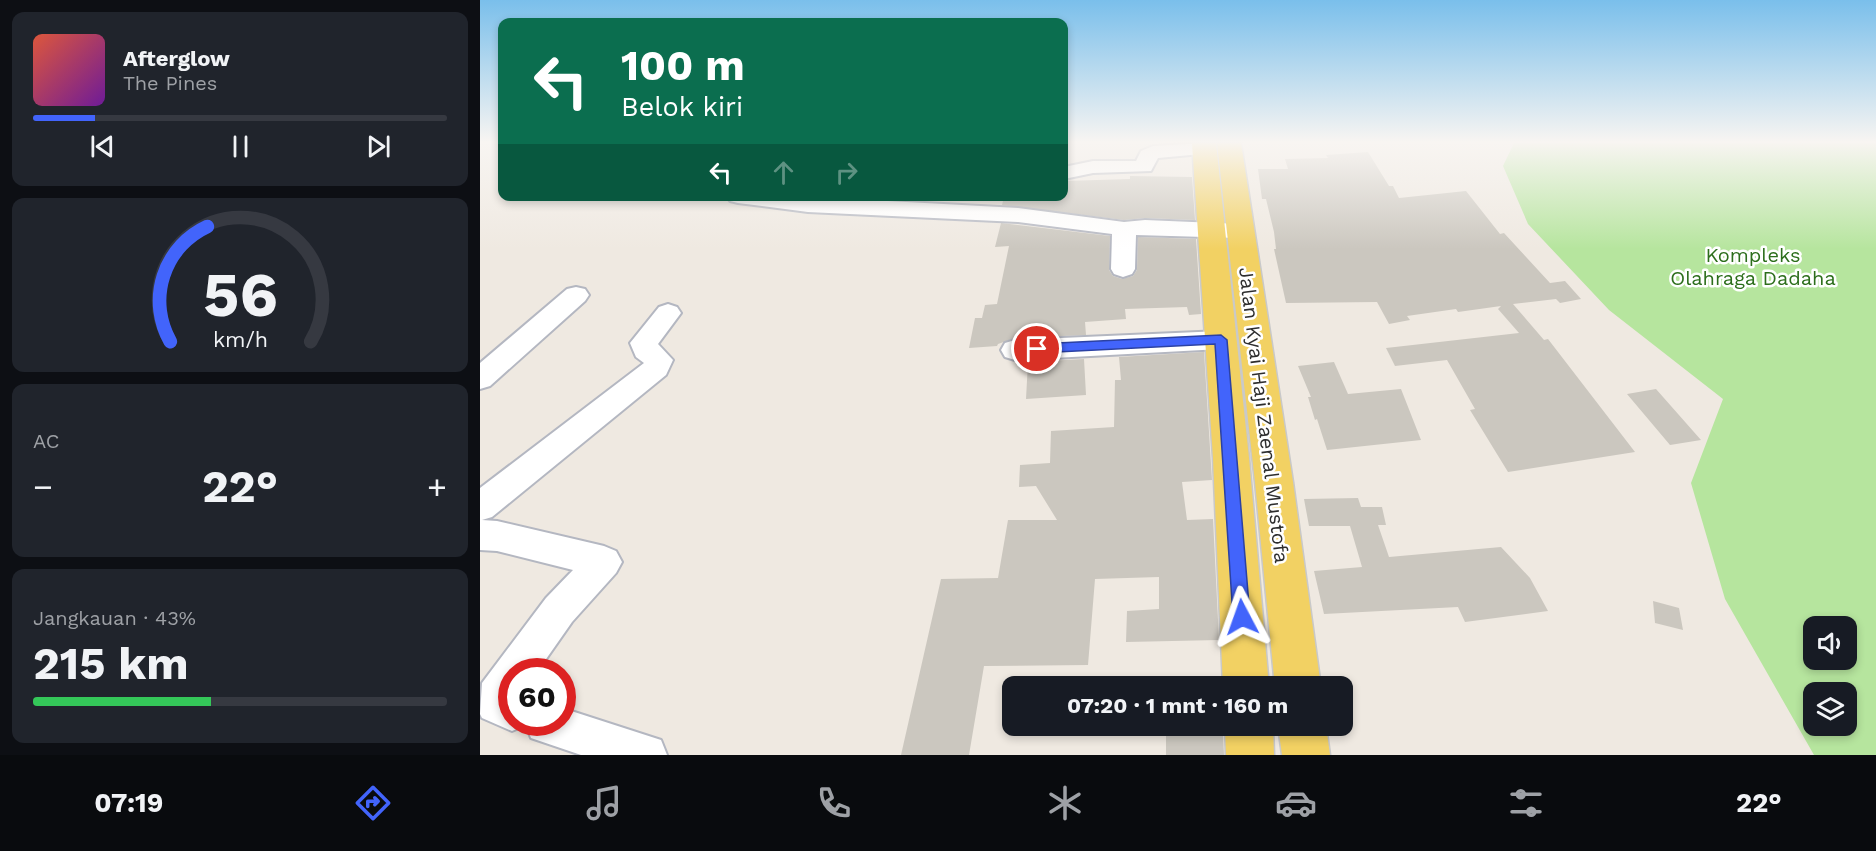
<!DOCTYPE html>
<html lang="id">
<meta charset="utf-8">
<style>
body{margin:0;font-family:"Work Sans",sans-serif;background:#20242c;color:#f1f3f6;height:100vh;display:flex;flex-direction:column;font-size:22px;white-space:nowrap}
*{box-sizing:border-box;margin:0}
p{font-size:20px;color:#9ea1a6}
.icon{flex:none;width:33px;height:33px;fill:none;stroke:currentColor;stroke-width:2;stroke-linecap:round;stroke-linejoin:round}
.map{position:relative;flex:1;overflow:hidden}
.drawer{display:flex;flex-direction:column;gap:12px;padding:12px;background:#0d0f14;width:480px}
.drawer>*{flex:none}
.guide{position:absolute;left:18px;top:18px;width:570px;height:183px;border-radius:12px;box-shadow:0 3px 9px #0003;background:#0b6e4f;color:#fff;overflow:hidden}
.tools{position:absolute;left:1323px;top:616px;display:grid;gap:12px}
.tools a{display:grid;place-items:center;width:54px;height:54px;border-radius:12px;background:#171b24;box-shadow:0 3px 9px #0003;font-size:30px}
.speed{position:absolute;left:18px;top:658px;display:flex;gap:12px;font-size:30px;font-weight:700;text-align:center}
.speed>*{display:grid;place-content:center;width:78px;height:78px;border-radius:50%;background:#171b24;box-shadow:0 3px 9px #0003;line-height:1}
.speed .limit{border:9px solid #d22;background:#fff;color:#111}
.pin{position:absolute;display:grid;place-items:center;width:51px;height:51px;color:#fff;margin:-26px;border:3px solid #fff;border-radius:50%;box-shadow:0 2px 6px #0007}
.me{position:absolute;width:66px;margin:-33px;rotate:356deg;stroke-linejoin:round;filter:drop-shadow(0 0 4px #0008)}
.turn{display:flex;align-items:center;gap:21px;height:126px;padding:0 24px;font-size:27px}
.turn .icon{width:78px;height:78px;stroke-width:2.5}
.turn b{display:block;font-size:42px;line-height:51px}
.lanes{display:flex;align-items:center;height:57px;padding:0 24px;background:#0003;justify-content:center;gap:30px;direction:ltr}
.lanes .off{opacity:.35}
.big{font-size:45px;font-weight:700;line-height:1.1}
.drawer .widget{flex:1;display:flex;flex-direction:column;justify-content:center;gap:9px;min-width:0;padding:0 21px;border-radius:12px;background:#20242c}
.drawer .dial{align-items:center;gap:0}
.dial svg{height:156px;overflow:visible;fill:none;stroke:#363941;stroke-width:7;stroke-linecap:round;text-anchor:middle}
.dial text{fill:#f1f3f6;stroke:none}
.song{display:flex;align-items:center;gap:18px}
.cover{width:72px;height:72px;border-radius:9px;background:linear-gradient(135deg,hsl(10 70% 55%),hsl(280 70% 35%))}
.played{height:6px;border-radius:3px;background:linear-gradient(90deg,#4264fb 15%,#363941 15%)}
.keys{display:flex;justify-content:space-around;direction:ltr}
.heat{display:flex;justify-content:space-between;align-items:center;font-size:33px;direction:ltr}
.charge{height:9px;border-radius:4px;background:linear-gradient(90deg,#34c759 43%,#363941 0)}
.trip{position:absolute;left:522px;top:676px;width:351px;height:60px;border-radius:12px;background:#171b24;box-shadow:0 3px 9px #0003;font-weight:700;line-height:60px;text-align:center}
.dock{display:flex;height:96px;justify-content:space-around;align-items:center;background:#090b0e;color:#9ea1a6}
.dock .icon{width:42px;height:42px}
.dock .on{color:#4264fb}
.dock b{font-size:27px;color:#f1f3f6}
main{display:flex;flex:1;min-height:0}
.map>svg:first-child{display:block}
</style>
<main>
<section class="drawer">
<div class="widget">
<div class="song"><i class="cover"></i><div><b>Afterglow</b><p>The Pines</p></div></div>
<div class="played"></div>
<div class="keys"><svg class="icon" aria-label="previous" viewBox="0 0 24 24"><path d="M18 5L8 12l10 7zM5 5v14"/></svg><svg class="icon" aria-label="pause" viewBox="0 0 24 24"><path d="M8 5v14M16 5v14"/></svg><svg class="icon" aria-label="next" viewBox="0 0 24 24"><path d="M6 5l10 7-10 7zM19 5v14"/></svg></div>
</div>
<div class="widget dial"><svg viewBox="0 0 100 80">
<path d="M14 69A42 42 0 1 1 86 69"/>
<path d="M14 69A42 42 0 0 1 33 10" stroke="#4264fb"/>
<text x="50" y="56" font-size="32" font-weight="700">56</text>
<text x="50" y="72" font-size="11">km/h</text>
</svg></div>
<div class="widget"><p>AC</p>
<div class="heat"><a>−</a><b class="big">22°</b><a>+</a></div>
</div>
<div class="widget"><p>Jangkauan · 43%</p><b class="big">215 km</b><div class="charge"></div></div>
</section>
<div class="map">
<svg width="1396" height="755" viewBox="0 0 1396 755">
<rect width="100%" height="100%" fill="#efe9e1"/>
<path fill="#b6e59e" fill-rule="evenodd" d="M1034,143H1396V755H1334L1245,599L1211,483L1243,399L1129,310L1048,224L1023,166ZM1334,627H1366V660H1334ZM1334,693H1366V726H1334Z"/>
<path fill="#cbc7bf" d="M888,152L909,186H913L919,198L986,191L1020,234L1024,233L1070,283L1085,281L1101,299L1080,303L1076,299L1033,304L1064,340L1068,339L1155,452L1028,472L990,410L995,409L967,360L915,366L906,348L1039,333L1018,309L1021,306L978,312L976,309L927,316L930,320L909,324L897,302L806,303L794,249H796L794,232L786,199H782L778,169H808L805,159L848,158L846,155Z
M650,176L712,177L715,220L665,218L644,220L522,205L524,197L584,196V181L650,179Z
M521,223L630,236L629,270L633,276L642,279L653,276L657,270L658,237L716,239L721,314L709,315L707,307L645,309L646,319L605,322L606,335L535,338L518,344L517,346L489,348L495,318H502L505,305L517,304L529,246L515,247Z
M724,352L732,480L702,482L707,520L733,519L739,640L646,642L647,611L679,609V577L615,579L608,665L504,666L489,755H421L461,579L518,578L528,520H577L556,486L539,487L540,465L570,463L571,431L634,427L635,380H641L639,357Z
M604,359L606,395L546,399L548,362Z
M854,362L868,394L921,389L941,440L847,450L837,419L835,420L828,397H831L818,366Z
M1176,389L1221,440L1190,445L1147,394Z
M878,498L881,507H902L906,525H898L909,557L1021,547L1050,578L1068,611L985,622L978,607L844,614L834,571L882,567L870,526H829L824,499Z
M1173,601L1199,608L1203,630L1175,623Z
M743,733L744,755H686V735Z"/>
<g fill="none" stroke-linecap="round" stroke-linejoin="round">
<g stroke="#b4b7c1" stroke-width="4">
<path id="minor" d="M727,143L732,145L735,149L732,153L678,158L671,171L613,173L584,179V167L613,161H656L661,151L673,146Z
M247,196H314L538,208L644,222L665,220L760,224L768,226L772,231L768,236L760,238L656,235L655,269L652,274L643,277L634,274L631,269L632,234L538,222L328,212L258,203L250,201Z
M96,287L105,289L109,295L105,301L10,386L0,389V363L87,289Z
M188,304L197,307L201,313L178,344L193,360L186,375L12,517L2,520L17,521L124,546L136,551L142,562L136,573L92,622L57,672H32V723H82V708L181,740L187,755H101L51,738L46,725L32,731L2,718L0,714L2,683L66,598L93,570L17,551L0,550V488L164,363L156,357L150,343L179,307Z
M741,331L751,333L755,340L751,347L741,349L535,360L525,357L521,350L525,343L535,340Z"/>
</g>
<g stroke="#c9c9c9" stroke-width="3">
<path id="major" d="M712,143H736L769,458L789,687H743L733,458Z
M737,143H761L813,482L841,687H795L775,482Z
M745,726H793L794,755H746Z
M798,726H846L850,755H802Z"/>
</g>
<use href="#minor" fill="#fff" fill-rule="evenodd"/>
<use href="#major" fill="#f2d163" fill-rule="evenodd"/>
</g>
<linearGradient id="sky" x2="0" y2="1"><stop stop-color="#7abfeb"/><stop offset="0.57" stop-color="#f8f5f2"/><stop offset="1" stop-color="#f8f5f2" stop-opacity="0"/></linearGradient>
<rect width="1396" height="249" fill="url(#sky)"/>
<path fill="#4264fb" stroke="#2b41a3" stroke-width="1.5" d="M741,335L747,340L770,617L768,623L762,626L755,623L753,617L735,344L557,353L551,349L557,344Z"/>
<g text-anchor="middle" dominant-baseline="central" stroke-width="5" stroke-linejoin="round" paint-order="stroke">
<g font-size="20" fill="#2c6e1b" stroke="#fff">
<text x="1273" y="255">Kompleks<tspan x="1273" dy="23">Olahraga Dadaha</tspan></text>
</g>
<g font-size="20" fill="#2e2e2e" stroke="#fff">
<text transform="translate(784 415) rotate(83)">Jalan Kyai Haji Zaenal Mustofa</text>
</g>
</g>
</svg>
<div class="tools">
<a><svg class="icon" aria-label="sound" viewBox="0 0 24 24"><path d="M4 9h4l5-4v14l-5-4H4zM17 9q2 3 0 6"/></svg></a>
<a><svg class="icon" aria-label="layers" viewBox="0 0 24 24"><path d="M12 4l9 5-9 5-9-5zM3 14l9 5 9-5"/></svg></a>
</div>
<div class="speed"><div class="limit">60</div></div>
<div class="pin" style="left:557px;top:349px;background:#d93025"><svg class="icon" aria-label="arrive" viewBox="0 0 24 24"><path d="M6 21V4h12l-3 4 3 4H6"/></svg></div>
<svg class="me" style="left:762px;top:617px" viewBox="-20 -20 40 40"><path d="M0-17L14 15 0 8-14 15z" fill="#4264fb" stroke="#fff" stroke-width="4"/></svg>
<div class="trip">07:20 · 1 mnt · 160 m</div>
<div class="guide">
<div class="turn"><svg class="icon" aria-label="left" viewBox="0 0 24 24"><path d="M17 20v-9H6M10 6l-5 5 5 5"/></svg><div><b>100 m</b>Belok kiri</div></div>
<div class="lanes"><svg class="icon" aria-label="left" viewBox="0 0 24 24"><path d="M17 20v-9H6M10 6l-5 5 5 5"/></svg><svg class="icon off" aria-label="ahead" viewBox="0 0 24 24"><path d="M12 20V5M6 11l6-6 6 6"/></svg><svg class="icon off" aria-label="right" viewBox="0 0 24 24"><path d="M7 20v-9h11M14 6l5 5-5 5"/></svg></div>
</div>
</div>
</main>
<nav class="dock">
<b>07:19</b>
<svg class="icon on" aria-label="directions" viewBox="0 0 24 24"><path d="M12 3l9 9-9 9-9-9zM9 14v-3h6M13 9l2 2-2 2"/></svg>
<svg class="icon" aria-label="music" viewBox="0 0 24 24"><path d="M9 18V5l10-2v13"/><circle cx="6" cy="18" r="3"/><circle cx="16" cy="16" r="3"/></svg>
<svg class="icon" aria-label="phone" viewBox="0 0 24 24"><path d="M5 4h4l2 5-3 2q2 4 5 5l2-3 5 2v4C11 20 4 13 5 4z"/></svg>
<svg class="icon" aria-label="climate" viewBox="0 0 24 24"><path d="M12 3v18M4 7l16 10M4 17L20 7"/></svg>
<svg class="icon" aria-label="car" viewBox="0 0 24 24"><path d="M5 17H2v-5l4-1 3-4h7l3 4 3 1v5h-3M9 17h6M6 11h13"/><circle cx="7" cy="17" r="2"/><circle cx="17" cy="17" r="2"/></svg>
<svg class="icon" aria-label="filters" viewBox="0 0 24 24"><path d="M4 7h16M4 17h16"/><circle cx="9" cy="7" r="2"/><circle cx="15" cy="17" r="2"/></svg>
<b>22°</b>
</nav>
